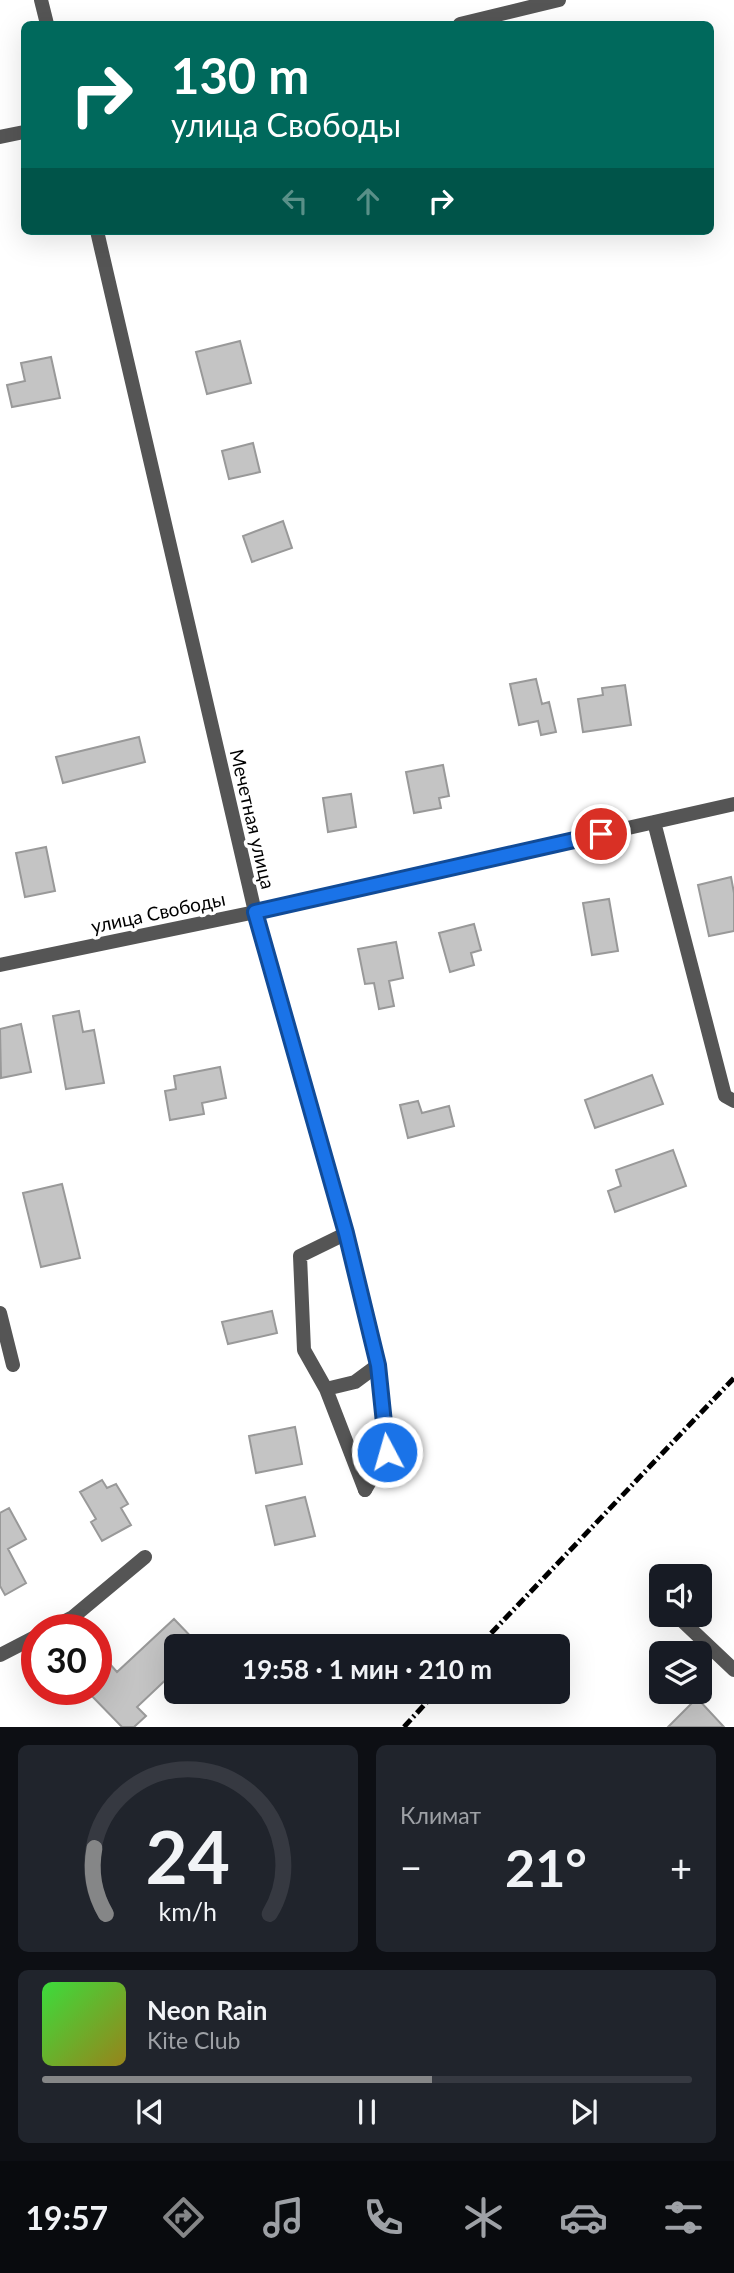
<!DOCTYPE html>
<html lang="ru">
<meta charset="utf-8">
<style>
body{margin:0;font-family:Lato,sans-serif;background:#20242c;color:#f1f3f6;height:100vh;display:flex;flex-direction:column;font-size:26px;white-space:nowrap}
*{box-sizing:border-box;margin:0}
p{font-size:23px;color:#9ea1a6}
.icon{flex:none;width:38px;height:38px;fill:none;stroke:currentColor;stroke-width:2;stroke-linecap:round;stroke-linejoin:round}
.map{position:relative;height:1727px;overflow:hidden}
.details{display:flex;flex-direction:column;gap:18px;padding:18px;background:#0d0f14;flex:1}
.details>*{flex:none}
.banner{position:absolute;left:21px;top:21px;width:693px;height:214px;border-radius:10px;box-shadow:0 7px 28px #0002;background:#00695c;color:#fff;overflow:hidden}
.tools{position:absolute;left:649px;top:1564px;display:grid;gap:14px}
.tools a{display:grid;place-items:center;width:63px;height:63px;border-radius:10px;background:#171b24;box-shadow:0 7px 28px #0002;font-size:35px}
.speed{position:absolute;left:21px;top:1614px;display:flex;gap:14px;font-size:35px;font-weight:700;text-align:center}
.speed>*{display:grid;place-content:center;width:91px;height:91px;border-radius:50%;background:#171b24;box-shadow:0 7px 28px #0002;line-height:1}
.speed .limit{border:10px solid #d22;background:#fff;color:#111}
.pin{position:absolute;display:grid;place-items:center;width:60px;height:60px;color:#fff;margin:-30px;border:4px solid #fff;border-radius:50%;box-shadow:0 2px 7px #0007}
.me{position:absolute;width:77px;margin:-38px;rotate:354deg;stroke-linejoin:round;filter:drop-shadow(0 0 5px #0008)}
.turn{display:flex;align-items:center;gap:24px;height:147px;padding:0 35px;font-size:32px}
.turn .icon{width:91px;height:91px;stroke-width:2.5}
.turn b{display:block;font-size:49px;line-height:60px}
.lanes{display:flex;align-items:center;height:66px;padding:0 35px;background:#0003;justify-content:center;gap:35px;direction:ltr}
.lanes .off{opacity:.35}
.big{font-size:52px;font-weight:700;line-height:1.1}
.details .widget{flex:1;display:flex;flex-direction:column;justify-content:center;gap:10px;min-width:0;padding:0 24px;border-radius:10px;background:#20242c}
.details .dial{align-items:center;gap:0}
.dial svg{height:182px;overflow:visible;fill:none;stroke:#363941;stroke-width:7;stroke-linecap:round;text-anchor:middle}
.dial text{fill:#f1f3f6;stroke:none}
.song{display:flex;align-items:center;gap:21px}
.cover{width:84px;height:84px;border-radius:10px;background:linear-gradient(135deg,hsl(120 70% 55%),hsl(50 70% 35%))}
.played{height:7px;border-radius:4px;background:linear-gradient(90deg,#858687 60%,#363941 60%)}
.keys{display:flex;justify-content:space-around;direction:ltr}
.heat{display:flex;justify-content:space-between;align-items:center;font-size:38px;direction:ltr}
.details .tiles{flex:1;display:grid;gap:18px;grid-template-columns:1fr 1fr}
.widget:last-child{grid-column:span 2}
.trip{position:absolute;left:164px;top:1634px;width:406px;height:70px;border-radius:10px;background:#171b24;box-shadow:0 7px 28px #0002;font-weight:700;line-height:70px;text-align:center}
.dock{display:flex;height:112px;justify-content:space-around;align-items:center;background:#090b0e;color:#9ea1a6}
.dock .icon{width:49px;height:49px}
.dock .selected{color:#858687}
.dock b{font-size:32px;color:#f1f3f6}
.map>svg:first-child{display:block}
</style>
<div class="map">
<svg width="734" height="1727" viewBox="0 0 734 1727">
<rect width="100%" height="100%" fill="#fff"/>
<path fill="#c4c4c4" stroke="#999" stroke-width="2" d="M240,341L251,383L207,394L196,352Z
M51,357L60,398L12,407L7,385L25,381L21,363Z
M253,443L260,472L229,479L222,451Z
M283,521L292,548L252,562L243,536Z
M536,679L542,704L549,702L556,732L541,735L538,721L519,725L510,684Z
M625,685L631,725L583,732L578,699L603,695L602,688Z
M139,737L145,762L63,783L56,757Z
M443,765L449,796L439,798L441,808L414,813L406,772Z
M351,794L356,827L328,832L323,798Z
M46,847L55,891L25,897L16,853Z
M731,877L734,893V931L709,936L698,885Z
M609,899L618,951L592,955L583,903Z
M474,924L481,950L471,953L474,965L450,972L439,933Z
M396,942L403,978L389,981L394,1006L379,1009L374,983L365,984L358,949Z
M79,1011L83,1032L94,1030L104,1083L66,1089L53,1016Z
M21,1024L31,1072L1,1078L0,1029Z
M220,1067L226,1098L202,1103L204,1114L170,1120L165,1091L176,1089L174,1076Z
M652,1075L663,1104L595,1128L585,1100Z
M418,1101L422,1113L449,1106L454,1126L408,1138L400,1105Z
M673,1150L686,1186L615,1212L608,1191L621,1186L616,1170Z
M62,1184L80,1258L41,1267L23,1193Z
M272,1311L277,1333L228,1344L222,1322Z
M295,1427L302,1464L256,1473L249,1436Z
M102,1480L107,1488L116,1484L128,1504L121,1508L131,1525L102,1541L91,1522L96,1519L80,1492Z
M305,1497L315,1536L275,1545L266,1506Z
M9,1508L26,1539L8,1549L26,1583L5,1595L0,1586V1513Z
M174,1619L199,1645L177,1647V1672L175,1671L137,1707L146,1716L134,1727H122L85,1689H96V1675L109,1663L117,1672Z
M697,1698L724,1727H668Z"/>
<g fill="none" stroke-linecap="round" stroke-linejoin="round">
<path stroke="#555" stroke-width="14" d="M347,1233L300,1256L304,1350L326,1389L365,1490
M0,1313L13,1365
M326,1389L355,1382L378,1365
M661,1601H662
M676,1615L734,1670
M49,1629L73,1617L145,1557
M0,1655L37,1636"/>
<path stroke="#555" stroke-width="14" d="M41,0L47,24
M460,24L559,0
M0,137L24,132
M97,231L255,912L347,1233L378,1365L387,1453L365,1490
M654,822L725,1096L734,1101
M0,965L255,912L734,804"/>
<path stroke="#000" stroke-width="5" stroke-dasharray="10 3.5 2 3.5" stroke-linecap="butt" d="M478,1647L734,1378
M404,1727L436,1692"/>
</g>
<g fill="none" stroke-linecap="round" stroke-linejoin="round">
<g stroke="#114b97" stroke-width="18">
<path id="route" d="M387,1452L378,1365L346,1233L255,912L601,834"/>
</g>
<use href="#route" stroke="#1a73e8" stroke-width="12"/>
</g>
<g text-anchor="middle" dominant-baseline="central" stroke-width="7" stroke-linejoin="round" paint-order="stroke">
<g font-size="19" fill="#000" stroke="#fff">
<text transform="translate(253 819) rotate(77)">Мечетная улица</text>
<text transform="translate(158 912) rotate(-12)">улица Свободы</text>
</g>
</g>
</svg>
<div class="tools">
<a><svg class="icon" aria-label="sound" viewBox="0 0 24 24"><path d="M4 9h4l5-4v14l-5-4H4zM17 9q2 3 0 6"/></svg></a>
<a><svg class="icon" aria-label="layers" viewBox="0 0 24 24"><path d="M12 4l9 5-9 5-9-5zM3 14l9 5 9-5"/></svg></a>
</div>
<div class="speed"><div class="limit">30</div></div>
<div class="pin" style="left:601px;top:834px;background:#d93025"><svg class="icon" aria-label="arrive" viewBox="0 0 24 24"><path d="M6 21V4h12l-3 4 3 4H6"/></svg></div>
<svg class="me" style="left:387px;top:1452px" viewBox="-20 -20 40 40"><circle r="17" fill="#1a73e8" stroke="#fff" stroke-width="3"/><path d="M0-11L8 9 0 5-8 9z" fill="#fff"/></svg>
<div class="trip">19:58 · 1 мин · 210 m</div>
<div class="banner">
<div class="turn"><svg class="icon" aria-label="right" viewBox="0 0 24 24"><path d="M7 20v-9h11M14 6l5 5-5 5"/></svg><div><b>130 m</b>улица Свободы</div></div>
<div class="lanes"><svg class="icon off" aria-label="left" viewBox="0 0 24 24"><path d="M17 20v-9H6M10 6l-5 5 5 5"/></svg><svg class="icon off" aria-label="ahead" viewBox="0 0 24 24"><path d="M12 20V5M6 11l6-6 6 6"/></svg><svg class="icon" aria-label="right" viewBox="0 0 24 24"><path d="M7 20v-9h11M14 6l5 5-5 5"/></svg></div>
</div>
</div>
<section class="details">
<div class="tiles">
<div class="widget dial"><svg viewBox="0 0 100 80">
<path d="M14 69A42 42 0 1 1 86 69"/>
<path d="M14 69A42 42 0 0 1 9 40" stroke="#858687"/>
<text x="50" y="56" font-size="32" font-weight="700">24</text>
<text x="50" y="72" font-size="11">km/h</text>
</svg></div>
<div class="widget"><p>Климат</p>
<div class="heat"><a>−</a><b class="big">21°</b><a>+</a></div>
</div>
<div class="widget">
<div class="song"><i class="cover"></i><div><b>Neon Rain</b><p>Kite Club</p></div></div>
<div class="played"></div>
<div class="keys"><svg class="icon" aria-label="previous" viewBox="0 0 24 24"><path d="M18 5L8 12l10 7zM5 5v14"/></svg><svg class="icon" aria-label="pause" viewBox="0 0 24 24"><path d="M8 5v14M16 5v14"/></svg><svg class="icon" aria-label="next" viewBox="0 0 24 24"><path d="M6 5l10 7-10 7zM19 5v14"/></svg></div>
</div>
</div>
</section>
<nav class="dock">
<b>19:57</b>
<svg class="icon selected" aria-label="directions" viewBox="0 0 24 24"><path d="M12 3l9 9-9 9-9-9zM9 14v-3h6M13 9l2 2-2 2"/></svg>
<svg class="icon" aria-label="music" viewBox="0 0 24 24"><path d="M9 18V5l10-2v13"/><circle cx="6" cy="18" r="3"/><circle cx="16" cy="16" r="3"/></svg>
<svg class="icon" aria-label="phone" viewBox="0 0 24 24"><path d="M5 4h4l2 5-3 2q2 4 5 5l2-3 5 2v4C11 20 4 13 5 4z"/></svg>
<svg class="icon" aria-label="climate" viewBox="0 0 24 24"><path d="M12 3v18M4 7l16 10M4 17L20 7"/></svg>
<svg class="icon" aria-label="car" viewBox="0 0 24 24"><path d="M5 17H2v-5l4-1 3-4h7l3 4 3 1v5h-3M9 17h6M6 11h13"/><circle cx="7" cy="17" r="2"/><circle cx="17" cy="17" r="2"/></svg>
<svg class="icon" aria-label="filters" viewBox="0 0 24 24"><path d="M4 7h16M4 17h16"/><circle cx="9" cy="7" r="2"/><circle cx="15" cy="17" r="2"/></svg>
</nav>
